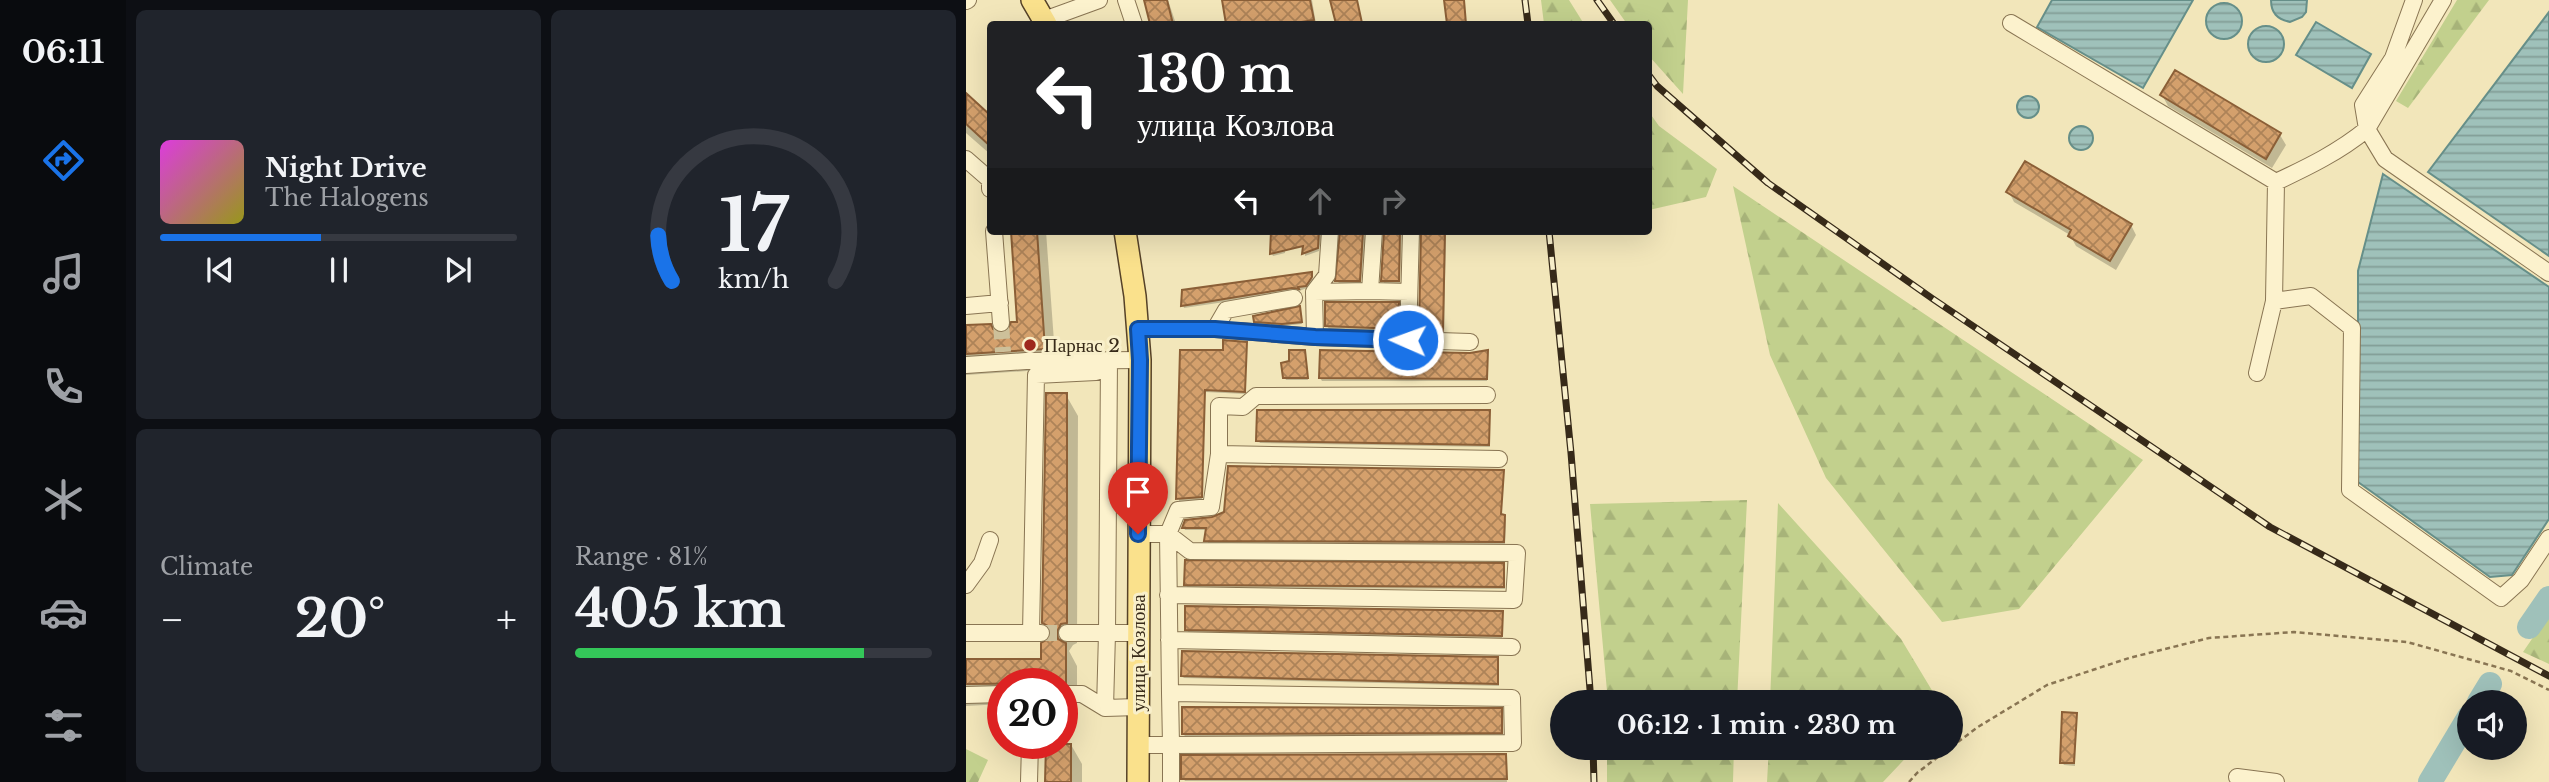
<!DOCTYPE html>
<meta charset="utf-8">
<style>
body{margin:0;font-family:"Libre Baskerville",serif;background:#20242c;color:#f1f3f6;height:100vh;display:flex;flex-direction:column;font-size:26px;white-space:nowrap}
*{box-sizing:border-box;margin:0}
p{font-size:23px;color:#9ea1a6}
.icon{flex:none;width:38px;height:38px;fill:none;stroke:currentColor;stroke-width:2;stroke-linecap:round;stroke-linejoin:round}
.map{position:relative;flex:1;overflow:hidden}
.side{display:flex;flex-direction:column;gap:10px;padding:10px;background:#0d0f14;width:840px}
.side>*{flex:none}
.guide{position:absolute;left:21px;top:21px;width:665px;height:214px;border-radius:7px;box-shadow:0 7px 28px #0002;background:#202124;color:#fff;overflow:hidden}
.buttons{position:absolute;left:1491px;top:690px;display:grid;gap:14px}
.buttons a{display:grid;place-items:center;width:70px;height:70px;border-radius:50%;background:#171b24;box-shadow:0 7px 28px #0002;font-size:35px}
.speed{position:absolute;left:21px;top:668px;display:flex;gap:14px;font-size:35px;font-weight:700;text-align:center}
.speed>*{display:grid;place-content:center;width:91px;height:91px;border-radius:50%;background:#171b24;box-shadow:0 7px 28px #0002;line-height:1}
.speed .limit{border:10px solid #d22;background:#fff;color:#111}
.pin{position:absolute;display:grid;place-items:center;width:60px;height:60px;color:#fff;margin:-72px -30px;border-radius:50% 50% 50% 0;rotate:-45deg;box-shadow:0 0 7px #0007}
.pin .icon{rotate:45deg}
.me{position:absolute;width:77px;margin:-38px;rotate:272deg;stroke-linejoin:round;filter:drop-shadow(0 0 5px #0008)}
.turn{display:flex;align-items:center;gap:24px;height:147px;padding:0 35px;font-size:32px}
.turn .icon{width:91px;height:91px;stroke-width:2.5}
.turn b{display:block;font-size:49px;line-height:60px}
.lanes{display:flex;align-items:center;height:66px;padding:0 35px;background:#0003;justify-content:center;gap:35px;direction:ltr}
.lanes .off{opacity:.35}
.big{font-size:52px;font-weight:700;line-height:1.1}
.side .tile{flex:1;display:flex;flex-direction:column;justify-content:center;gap:10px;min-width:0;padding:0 24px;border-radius:10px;background:#20242c}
.side .dial{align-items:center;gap:0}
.dial svg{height:182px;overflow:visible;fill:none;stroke:#363941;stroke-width:7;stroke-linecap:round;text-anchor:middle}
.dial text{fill:#f1f3f6;stroke:none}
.song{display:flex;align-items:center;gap:21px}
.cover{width:84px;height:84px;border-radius:10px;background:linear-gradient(135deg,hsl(300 70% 55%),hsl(60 70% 35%))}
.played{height:7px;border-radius:4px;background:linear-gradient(90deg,#1a73e8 45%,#363941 45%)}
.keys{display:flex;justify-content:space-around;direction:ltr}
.heat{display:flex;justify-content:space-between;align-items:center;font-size:38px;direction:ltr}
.charge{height:10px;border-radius:5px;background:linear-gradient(90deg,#34c759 81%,#363941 0)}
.side .tiles{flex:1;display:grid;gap:10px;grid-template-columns:repeat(2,1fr)}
.trip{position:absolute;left:584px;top:690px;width:413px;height:70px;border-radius:35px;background:#171b24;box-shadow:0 7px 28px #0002;font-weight:700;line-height:70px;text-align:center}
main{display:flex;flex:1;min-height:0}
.tab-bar{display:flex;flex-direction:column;width:126px;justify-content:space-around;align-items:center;background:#090b0e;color:#9ea1a6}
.tab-bar .icon{width:49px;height:49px}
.tab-bar .active{color:#1a73e8}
.tab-bar b{font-size:32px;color:#f1f3f6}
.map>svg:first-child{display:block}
</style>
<main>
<nav class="tab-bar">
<b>06:11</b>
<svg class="icon active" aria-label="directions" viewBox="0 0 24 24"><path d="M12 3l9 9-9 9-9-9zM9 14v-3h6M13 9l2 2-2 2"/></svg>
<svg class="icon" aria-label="music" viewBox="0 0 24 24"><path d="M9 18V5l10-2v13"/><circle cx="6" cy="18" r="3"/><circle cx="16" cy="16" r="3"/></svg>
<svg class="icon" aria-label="phone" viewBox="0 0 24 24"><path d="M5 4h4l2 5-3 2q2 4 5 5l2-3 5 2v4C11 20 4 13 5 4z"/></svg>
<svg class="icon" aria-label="climate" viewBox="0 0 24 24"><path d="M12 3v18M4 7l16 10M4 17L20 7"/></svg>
<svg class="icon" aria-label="car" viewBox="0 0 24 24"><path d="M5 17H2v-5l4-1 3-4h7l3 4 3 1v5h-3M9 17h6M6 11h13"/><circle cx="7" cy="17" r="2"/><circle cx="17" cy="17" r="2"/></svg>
<svg class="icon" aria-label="filters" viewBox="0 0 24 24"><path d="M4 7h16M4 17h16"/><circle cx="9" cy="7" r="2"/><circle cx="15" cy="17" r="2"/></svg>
</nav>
<section class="side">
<div class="tiles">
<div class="tile">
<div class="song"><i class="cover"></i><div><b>Night Drive</b><p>The Halogens</p></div></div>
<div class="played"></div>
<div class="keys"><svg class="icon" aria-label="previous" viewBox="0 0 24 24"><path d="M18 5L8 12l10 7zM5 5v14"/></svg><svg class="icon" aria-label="pause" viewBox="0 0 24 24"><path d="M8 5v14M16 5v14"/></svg><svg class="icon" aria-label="next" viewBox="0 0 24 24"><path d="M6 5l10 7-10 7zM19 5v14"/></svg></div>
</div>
<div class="tile dial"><svg viewBox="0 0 100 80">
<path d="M14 69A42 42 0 1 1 86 69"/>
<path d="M14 69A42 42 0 0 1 8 49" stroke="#1a73e8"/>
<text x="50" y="56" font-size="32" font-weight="700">17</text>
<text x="50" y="72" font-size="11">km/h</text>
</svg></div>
<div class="tile"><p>Climate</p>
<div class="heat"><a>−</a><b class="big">20°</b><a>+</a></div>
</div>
<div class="tile"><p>Range · 81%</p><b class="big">405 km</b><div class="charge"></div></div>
</div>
</section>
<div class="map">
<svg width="1583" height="782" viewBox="0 0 1583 782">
<defs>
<pattern id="forest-firs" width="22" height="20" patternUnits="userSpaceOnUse" patternTransform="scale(1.75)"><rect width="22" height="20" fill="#c2d08d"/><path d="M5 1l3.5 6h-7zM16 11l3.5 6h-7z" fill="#a7b379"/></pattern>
<pattern id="water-rules" width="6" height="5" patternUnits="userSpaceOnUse" patternTransform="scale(1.75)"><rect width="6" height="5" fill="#9fc1ba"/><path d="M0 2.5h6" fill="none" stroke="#829d96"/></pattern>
<pattern id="building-cross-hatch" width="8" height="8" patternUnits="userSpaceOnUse" patternTransform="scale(1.75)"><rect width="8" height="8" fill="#d4a06c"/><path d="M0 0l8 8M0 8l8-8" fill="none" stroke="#ad8358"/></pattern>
</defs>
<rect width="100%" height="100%" fill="#f2e6ba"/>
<path fill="url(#forest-firs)" d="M575,0H603L618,24H578Z
M644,0H722L717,94L683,56L682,24H661Z
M1491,0H1523L1442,108L1430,101Z
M683,112L693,126L751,169L740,197L683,210Z
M767,186L1177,460L1053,609L976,622L860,478L804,355Z
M781,500L771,702H642L624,504Z
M812,503L935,639L973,702H804Z
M1583,614V664L1557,652Z
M641,747H768L767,782H641Z
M803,747H950L917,782H801Z
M0,749L22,760L12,782H0Z"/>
<path fill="url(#water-rules)" stroke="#668f89" stroke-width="2" d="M1086,0H1227L1177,88L1071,27Z
M1305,0H1341L1340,12L1336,17L1324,22C1311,19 1305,13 1305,0Z
M1240 21a18 18 0 1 1 36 0a18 18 0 1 1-36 0Z
M1583,12V256L1462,172Z
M1350,22L1405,54L1386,88L1330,55Z
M1282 44a18 18 0 1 1 36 0a18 18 0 1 1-36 0Z
M1051 107a11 11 0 1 1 22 0a11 11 0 1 1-22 0Z
M1103 138a12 12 0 1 1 24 0a12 12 0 1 1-24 0Z
M1417,174L1583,287V519L1546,575L1524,577L1392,482V271Z"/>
<path fill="#0003" d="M180,0H202L210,24H186Z
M257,0H346L350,24H262Z
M366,0H390L396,24H372Z
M1210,72L1314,135L1320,145L1306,168L1202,106L1196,95Z
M0,95L24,117V154L0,133Z
M1043,192L1165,225L1170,235L1150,270L1110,246L1104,235L1048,202Z
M47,231H80L90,369L0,375V327L27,331L35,335L53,324Z
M306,231H319V253L307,256L306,254Z
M340,231H356L353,251L339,256Z
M376,231H400L395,283H373L371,281Z
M420,231H436L434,283H418L417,280Z
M457,231H480L478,333L456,332L455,329Z
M345,274L347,280L341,288L333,291L218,308L217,305Z
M432,304V331L363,329L361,326Z
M333,308L336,324L318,326L291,324L290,321Z
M280,344L279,394L239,392L236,500L213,501L216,352H258Z
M521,352V381H356L354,378Z
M339,354L342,380H320L319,378L325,362Z
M100,395L112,416L111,643L107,645L103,651L111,666V704L96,707V684H37V704L0,706V661L77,660L86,637L77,622Z
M523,412L524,447L294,443L292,440Z
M537,471L535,516L540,519L539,545L242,543L241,530H219L218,528L260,513Z
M536,565L539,589L317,588L221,587L220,584Z
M536,612V638H534L222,632L221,629Z
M531,659L533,686L218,678L216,676Z
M535,710L537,735L219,737L218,734Z
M1110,715L1109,766L1098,765L1096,762Z
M104,743L116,764V782H81V744Z
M539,755L541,782L219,781L217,778Z"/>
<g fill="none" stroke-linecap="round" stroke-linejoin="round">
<path stroke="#9fc1ba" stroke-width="24" d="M1563,627L1583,598
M1513,702L1524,684
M1464,782L1503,717"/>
</g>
<path fill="url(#building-cross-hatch)" stroke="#8b5f37" stroke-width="2" d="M178,0H201L207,24H184Z
M256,0H344L348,20L323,24H260Z
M364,0H391L396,23L370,24Z
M478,0H498L500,24H481Z
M1209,70L1315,133L1300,159L1194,95Z
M0,93L24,115V146L0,124Z
M1059,161L1166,224L1144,261L1102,236L1105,230L1040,192Z
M45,231H71L79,349L0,354V325L25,324L27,329L35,333L41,331L45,322H51Z
M305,231H353L352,248L336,254L337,246L304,254Z
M374,231H397L394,281H369Z
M418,231H434L433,281H415Z
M455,231H479L477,331L453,330Z
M346,272V277L340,286L332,287L333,289L326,288L215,306L216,290Z
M359,302H433L432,329L359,326Z
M334,306L336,322L316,324L288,322L287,316Z
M257,340L281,342L279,392L239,390L236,497L210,499L214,350H257Z
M323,350H339L342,378H317L315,363L323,361Z
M354,350L504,353L522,350L521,379L353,378Z
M80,393H101V623L95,624L91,632L92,639L100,643V683L0,684V659H75V643L84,638V627L76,623Z
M291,410H524L523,445L290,441Z
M262,466L538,470L535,514L539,515L538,542L238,541L240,528H216L219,520L246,517L258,512Z
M219,560L538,563V587L218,585Z
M219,606L537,611L536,636L219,630Z
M216,651L532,657V684L215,676Z
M216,707L536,708V733L216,734Z
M1096,712L1111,713L1108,763H1094Z
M80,744H105V782H79Z
M540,754L541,779H215V755Z"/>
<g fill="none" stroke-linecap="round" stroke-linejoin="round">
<path stroke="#cdc09a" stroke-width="16" stroke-dasharray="16 8" stroke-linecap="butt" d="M35,323L37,352
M75,633H101"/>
<g stroke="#897553" stroke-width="18">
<path id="minor" d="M160,0L168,24
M1448,0L1427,58L1397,105L1401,129L1419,159L1583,273
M0,1L2,0
M78,20L133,0
M1045,23L1310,182C1342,167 1373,152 1401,129L1477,0
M0,159L24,180V189
M1310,182L1308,301L1345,296L1386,328L1384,490L1535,598L1555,580L1583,538
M28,231L35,323
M404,291L443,292
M348,292L404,291L408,231
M0,306L34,303
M172,329H249L349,337L348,292L361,275L364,231
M249,329L260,310L328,298
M349,337L504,342
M442,340L445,231
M0,365L60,361L174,360
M1291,373L1308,301
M253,454V406L277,407L290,396L521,395
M172,534H202L212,510L245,507L253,454L533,459
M202,534L224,551L551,553L548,600L202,595
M202,534L204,693
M0,585L16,563L24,540
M0,633H75
M65,633L70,375L130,372L129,360
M101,633H141L143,360
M203,640L546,647
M204,693L546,698L547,743L205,745Z
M96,694H116L139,708L145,707
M0,695L37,694
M172,707L139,708L141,633H172
M172,745H205V782
M1271,777L1310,782
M63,782L64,744"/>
</g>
<g stroke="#564228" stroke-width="24">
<path id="major" d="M66,0L80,24
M159,231L169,296L174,360L172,782"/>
</g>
<path stroke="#897553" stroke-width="2.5" stroke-dasharray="5 3.5" stroke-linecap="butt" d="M985,747L1012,727L1081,685L1163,658L1243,638L1328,632L1441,642L1545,671L1583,690
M943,782L951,773L985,747"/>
<use href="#minor" stroke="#fcf2cd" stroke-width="16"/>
<use href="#major" stroke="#fae18c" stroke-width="21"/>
<g stroke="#372a19" stroke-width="7">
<path id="rail" d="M559,0L562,24
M631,0L648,24
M682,74L691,86L802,183L967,299L1304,527L1583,676
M583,231L605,453L625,702
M627,747L628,782"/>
</g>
<use href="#rail" stroke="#f8efca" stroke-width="4.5" stroke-dasharray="13" stroke-linecap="butt"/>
</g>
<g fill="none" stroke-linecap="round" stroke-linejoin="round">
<g stroke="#114b97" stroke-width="18">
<path id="route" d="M172,534L174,360L172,329H249L349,337L442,340"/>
</g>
<use href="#route" stroke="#1a73e8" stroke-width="12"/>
</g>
<circle fill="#9e281d" stroke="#f8efca" stroke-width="2.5" cx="64" cy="345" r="7"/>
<g text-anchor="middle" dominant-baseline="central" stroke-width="6" stroke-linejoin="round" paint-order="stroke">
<g font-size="19" fill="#372a19" stroke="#f8efca" text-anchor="start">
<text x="78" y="345">Парнас 2</text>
</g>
<g font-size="19" fill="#372a19" stroke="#f8efca">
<text transform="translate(172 653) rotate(-90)">улица Козлова</text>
</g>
</g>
</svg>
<div class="buttons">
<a><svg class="icon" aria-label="sound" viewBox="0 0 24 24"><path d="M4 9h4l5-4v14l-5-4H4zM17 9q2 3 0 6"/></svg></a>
</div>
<div class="speed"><div class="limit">20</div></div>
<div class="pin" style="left:172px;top:534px;background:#d93025"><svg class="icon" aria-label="arrive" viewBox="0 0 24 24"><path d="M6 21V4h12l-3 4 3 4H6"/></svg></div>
<svg class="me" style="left:442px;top:340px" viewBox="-20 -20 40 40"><circle r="17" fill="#1a73e8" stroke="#fff" stroke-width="3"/><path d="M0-11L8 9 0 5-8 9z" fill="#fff"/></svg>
<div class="trip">06:12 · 1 min · 230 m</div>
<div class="guide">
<div class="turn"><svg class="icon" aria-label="left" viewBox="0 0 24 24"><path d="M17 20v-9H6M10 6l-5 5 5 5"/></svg><div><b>130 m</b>улица Козлова</div></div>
<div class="lanes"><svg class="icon" aria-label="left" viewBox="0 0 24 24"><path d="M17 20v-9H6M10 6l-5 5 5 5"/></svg><svg class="icon off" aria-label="ahead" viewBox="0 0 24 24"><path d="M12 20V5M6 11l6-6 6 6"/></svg><svg class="icon off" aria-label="right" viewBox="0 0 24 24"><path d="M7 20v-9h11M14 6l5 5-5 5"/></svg></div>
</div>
</div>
</main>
